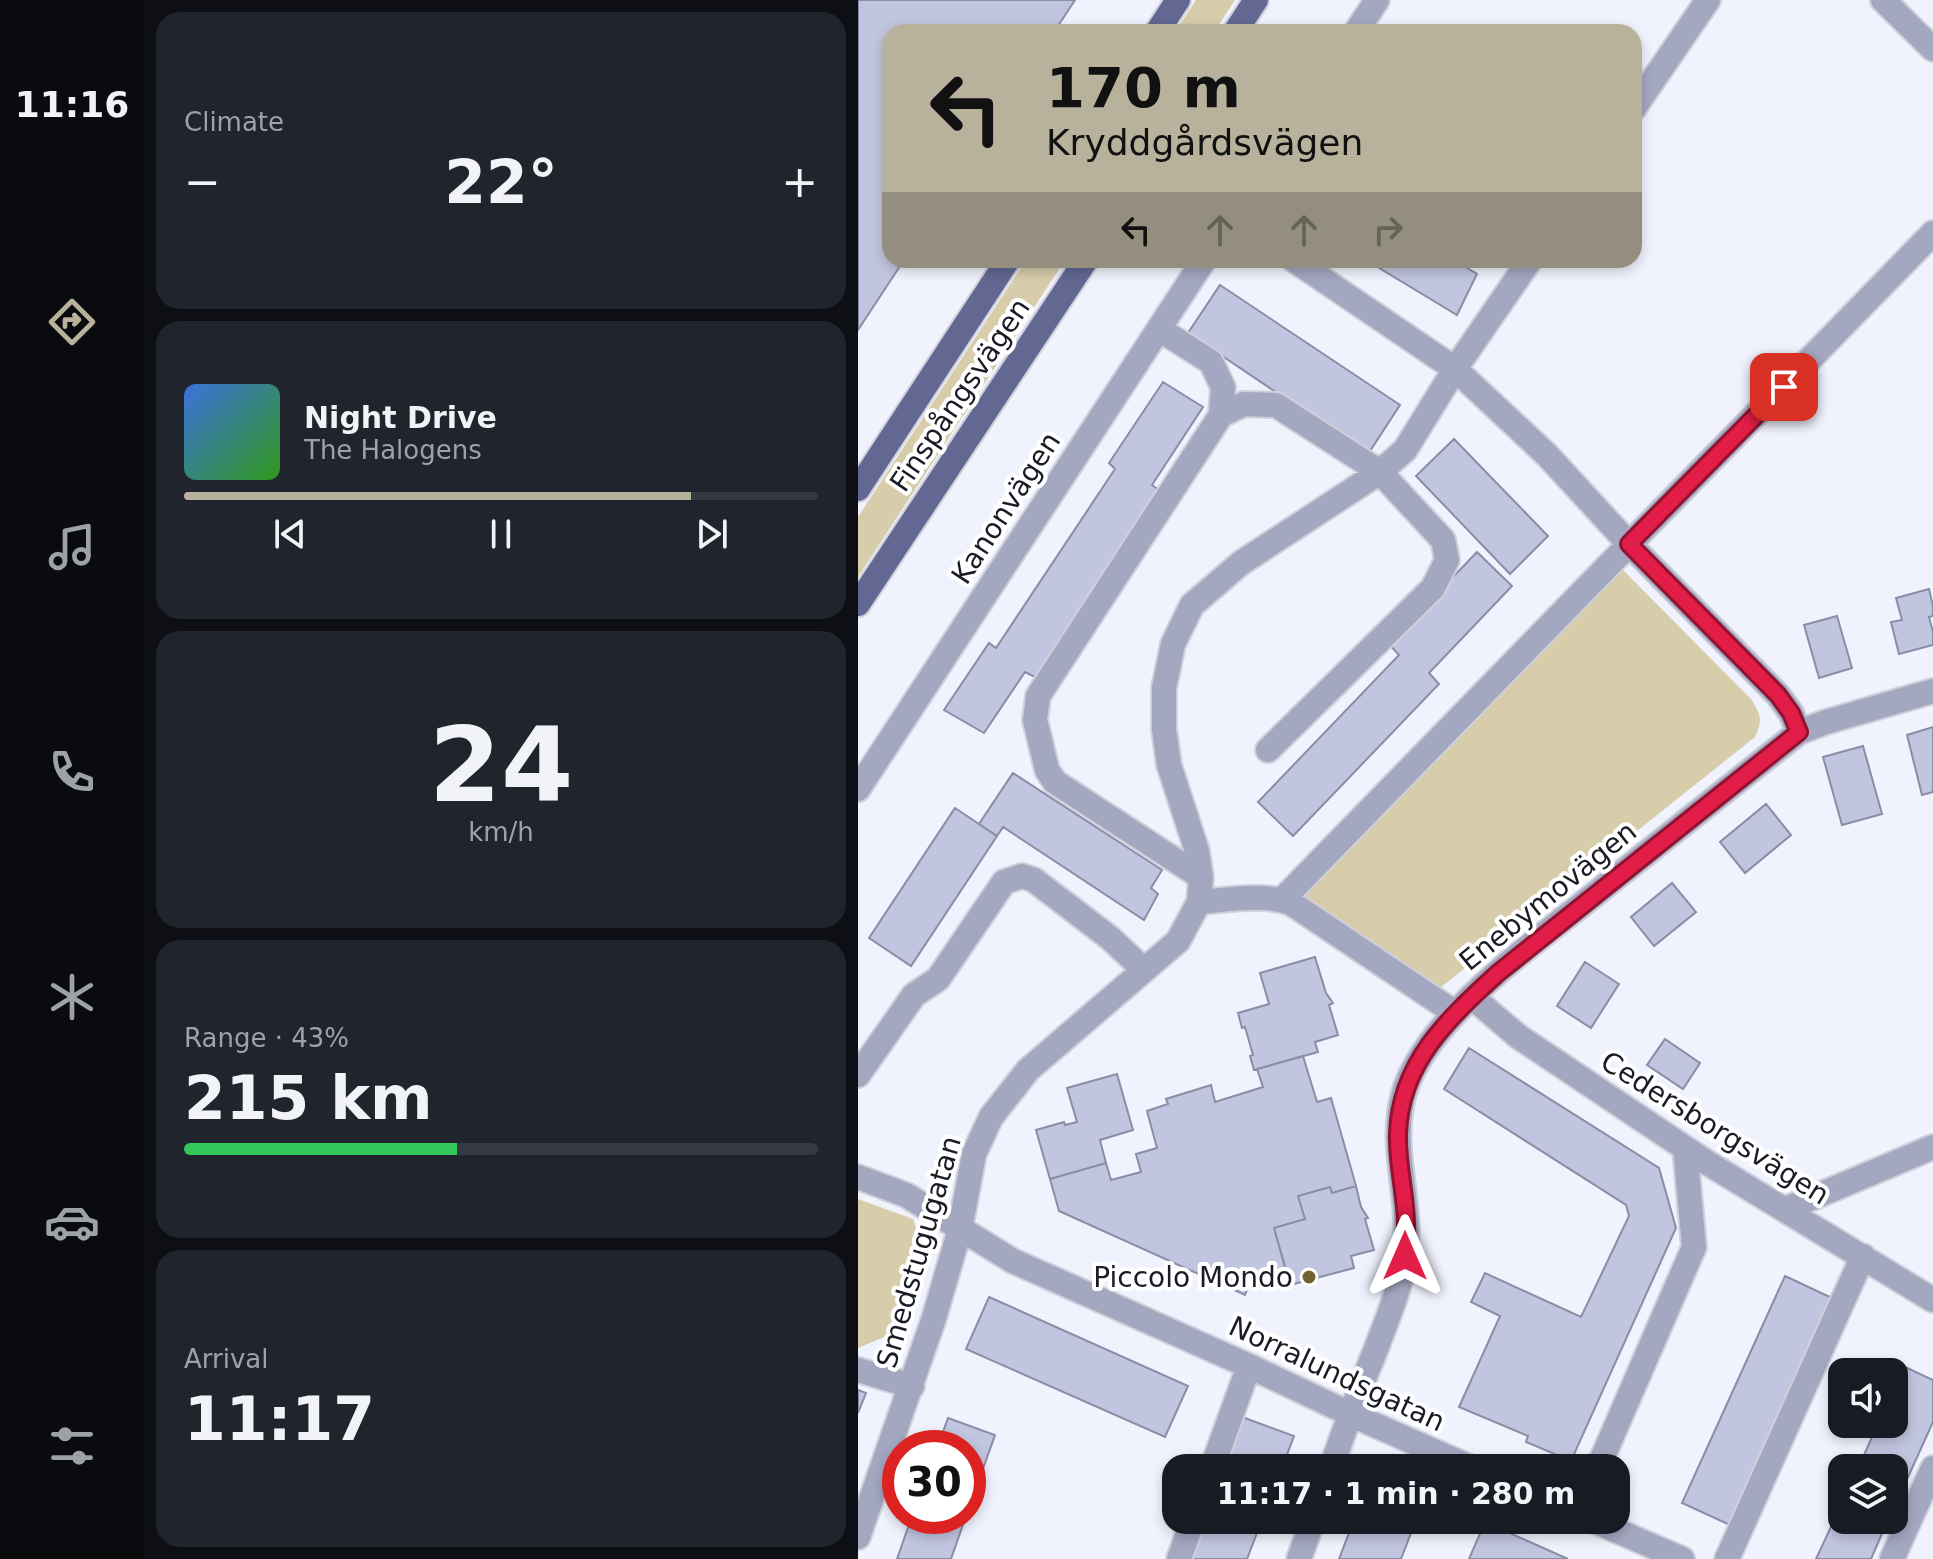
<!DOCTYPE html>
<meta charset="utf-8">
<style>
body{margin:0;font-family:"DejaVu Sans",sans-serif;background:#20242c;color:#f1f3f6;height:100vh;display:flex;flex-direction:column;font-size:30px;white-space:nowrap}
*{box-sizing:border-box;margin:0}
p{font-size:26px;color:#9ea1a6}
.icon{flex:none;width:44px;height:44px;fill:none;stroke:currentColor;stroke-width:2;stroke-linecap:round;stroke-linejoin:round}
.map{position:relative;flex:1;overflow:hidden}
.side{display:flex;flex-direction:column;gap:12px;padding:12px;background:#0d0f14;width:714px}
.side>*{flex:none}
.banner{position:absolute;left:24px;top:24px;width:760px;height:244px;border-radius:24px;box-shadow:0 4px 12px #0003;background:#b8b29d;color:#111;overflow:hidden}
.fabs{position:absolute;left:970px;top:1358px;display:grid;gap:16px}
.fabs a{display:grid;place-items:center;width:80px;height:80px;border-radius:16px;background:#171b24;box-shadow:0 4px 12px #0003;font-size:40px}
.speed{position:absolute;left:24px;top:1430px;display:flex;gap:16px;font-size:40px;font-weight:700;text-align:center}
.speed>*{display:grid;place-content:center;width:104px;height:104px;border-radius:50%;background:#171b24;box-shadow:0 4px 12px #0003;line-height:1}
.speed .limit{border:12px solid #d22;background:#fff;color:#111}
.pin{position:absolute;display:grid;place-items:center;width:68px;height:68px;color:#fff;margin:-34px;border-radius:16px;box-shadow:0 4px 12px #0006}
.me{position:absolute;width:88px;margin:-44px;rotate:0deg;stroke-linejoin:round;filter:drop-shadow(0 0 6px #0008)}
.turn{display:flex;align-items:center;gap:28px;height:168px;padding:0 32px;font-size:36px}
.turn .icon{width:104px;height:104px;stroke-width:2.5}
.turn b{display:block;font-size:56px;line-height:68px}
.lanes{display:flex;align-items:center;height:76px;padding:0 32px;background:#0003;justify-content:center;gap:40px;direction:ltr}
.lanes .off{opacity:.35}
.big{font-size:60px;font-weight:700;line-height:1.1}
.side .tile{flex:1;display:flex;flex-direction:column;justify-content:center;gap:12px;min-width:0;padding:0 28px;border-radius:24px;background:#20242c}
.side .dial{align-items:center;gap:0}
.dial b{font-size:104px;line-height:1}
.song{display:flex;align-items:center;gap:24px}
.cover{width:96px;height:96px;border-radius:12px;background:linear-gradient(135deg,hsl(220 70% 55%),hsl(110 70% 35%))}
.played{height:8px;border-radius:4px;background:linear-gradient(90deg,#b8b29d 80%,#363941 80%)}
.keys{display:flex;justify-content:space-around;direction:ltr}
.heat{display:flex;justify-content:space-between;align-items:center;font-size:44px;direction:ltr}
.charge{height:12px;border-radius:6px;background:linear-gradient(90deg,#34c759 43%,#363941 0)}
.trip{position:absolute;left:304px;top:1454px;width:468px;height:80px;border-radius:24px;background:#171b24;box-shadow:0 4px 12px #0003;font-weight:700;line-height:80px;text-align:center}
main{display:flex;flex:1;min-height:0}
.menu{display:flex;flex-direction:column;width:144px;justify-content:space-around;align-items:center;background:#090b0e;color:#9ea1a6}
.menu .icon{width:56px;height:56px}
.menu .on{color:#b8b29d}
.menu b{font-size:36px;color:#f1f3f6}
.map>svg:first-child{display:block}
</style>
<main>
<nav class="menu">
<b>11:16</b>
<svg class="icon on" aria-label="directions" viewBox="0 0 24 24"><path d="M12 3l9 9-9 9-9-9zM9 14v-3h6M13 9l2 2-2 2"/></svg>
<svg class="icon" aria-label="music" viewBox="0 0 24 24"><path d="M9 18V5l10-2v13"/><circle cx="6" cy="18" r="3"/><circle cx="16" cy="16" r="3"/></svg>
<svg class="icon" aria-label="phone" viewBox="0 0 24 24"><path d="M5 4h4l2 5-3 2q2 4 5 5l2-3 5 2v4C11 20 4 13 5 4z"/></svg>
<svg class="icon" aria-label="climate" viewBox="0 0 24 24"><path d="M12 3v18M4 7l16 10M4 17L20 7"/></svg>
<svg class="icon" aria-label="car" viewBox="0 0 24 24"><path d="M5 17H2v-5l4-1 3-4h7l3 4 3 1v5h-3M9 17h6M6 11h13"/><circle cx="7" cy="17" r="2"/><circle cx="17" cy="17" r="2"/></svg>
<svg class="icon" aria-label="filters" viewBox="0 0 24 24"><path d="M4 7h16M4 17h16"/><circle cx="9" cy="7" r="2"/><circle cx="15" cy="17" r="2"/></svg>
</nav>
<section class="side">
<div class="tile"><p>Climate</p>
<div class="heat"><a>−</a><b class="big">22°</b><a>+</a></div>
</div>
<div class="tile">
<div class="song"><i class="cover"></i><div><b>Night Drive</b><p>The Halogens</p></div></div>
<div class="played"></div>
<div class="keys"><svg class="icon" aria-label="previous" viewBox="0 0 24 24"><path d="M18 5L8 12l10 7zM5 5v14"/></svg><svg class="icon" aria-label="pause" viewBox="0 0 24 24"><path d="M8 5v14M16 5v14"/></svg><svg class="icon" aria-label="next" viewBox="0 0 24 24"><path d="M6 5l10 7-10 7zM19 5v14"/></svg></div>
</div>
<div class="tile dial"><b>24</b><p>km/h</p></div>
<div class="tile"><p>Range · 43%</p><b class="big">215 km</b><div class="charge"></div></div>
<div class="tile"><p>Arrival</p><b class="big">11:17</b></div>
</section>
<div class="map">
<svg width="1075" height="1559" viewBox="0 0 1075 1559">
<rect width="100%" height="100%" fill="#f0f2fd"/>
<path fill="#d7cdaa" d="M338,0H377L356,32H317Z
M168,260H207L0,577V517Z
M760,565L893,699C903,715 905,719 897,737L582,988L443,895Z
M0,1199L55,1219L63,1242L31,1335L0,1348Z"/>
<path fill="#c1c5df" stroke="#898da6" stroke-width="2" d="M0,0H217L196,32H32V260H46L0,330Z
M508,260H596L619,274L599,315Z
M362,285L542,405L510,454L330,333Z
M305,382L345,407L294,485L302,491L179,678L167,672L126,733L86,710L131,643L138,648L257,469L251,463Z
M596,439L690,536L652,574L558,476Z
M619,552L654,586L571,673L581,684L435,836L400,802L541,655L531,644Z
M1071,589L1075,606V616L1071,617L1075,632V645L1041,654L1033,622L1044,620L1038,598Z
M979,616L994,668L961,678L946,625Z
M1075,727V792L1064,795L1049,735Z
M1005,746L1024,814L984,825L965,757Z
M155,773L304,870L293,888L300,894L286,920L145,827L139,836L121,824Z
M908,804L933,835L887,873L862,842Z
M97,808L139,836L53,966L11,938Z
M814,883L838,912L796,946L773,917Z
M457,957L468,993L475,1003L471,1005L480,1035L457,1042L460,1052L396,1070L392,1056L395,1055L387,1027L384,1028L380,1013L411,1004L402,973Z
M727,962L761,984L733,1028L699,1006Z
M807,1039L842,1063L825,1089L789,1065Z
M611,1048L801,1168L818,1228L713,1461L668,1442L670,1436L601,1407L642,1316L613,1302L627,1273L723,1317L771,1216L768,1205L586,1089Z
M445,1056L459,1102L473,1098L498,1186L474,1193L472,1187L440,1196L447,1219L416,1228L428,1270L393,1280L387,1295L201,1211L192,1179L248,1163L253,1180L283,1172L278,1154L299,1148L289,1111L310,1104L308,1099L353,1085L357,1102L405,1087L399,1069Z
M259,1074L275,1130L242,1140L248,1163L192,1179L178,1130L206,1122L207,1125L219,1122L209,1088Z
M498,1186L503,1207L510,1218L507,1219L516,1250L493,1256L496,1268L432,1285L416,1228L447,1219L440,1196L472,1187L474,1193Z
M927,1276L974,1298L872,1525L824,1503Z
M131,1297L330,1386L307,1437L108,1349Z
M1047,1367L1075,1380V1422L1036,1508V1468H1000L1020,1424H1036V1390Z
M0,1390L8,1393L0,1413Z
M384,1417L436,1436L424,1468H365Z
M90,1418L137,1435L110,1511V1448H79Z
M984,1503V1520H1030L1013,1559H958Z
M54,1516H108L93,1559H39Z
M345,1520H404L389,1559H330Z
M496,1520H558L543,1559H481Z
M627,1522L710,1559H611Z"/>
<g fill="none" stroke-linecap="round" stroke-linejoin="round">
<g stroke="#ced0da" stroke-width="28">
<path id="minor" d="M1025,0L1075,49
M498,32L519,0
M776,108L850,0
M436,260L597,369L689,455L771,544L920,695L933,713L941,732
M301,329L353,362L365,387L363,415
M0,789L346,260
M343,877L197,782L189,770L177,720L180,696L363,415L386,404L418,405L522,472L585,540L589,560L575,588L410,750
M424,900L1075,233
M341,902C371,900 404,893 433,903L597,1013
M614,997L661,1037L848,1162L1075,1300
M0,1075L56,995L80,979L146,882L164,876L176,880L252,938L286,970
M0,1177L48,1195L155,1261L391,1366L492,1414L614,1468
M928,1209L1075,1147
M0,1370L54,1386
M354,1468L391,1366
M473,1468C487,1428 502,1388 518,1349C529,1319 543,1288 547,1256C555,1202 530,1148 546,1093C568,1016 685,937 746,887C811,835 876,783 941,732L968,722L1075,691
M740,1468L836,1247L827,1148
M734,1520L824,1559
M0,1537L76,1318L102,1229L116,1154L133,1117L170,1070L320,941L341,902L343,877L339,851L311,765L306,729V688L315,644L334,605L383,563L522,472L547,450L597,369L672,260
M321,1559L335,1520
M441,1559L455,1520
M869,1559L1005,1256
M1034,1559L1075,1468"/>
</g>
<g stroke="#ced0da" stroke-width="28">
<path id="major" d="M299,32L320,0
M377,32L398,0
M0,489L150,260
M0,604L228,260"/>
</g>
<use href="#minor" stroke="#a3a7c0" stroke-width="24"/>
<use href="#major" stroke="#636893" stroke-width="24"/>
</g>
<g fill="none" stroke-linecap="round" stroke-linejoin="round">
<g stroke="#92132f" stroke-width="20">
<path id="route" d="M547,1256C548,1246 549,1235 548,1225C548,1195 539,1165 540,1134C542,1062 591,1018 640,973L941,732L933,713L920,695L771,544L926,387"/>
</g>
<use href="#route" stroke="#e11d48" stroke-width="14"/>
</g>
<circle fill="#726330" stroke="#fff" stroke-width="3" cx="451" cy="1277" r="8"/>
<g text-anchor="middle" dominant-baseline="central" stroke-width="8" stroke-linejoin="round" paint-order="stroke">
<g font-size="28" fill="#1a1c25" stroke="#fff">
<text transform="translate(102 395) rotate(-56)">Finspångsvägen</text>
<text transform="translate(148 508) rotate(-57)">Kanonvägen</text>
<text transform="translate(690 896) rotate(-39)">Enebymovägen</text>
<text transform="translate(857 1128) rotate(32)">Cedersborgsvägen</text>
<text transform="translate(61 1252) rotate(-74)">Smedstugugatan</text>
<text transform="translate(479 1374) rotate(25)">Norralundsgatan</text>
</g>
<g font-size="28" fill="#1a1c25" stroke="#fff" text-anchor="end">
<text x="435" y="1277">Piccolo Mondo</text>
</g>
</g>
</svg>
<div class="fabs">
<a><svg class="icon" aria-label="sound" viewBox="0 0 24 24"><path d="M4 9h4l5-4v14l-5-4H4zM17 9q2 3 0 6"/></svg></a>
<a><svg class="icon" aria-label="layers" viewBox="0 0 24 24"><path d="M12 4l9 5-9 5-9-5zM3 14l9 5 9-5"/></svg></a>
</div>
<div class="speed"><div class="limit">30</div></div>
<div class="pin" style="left:926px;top:387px;background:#d93025"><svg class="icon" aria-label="arrive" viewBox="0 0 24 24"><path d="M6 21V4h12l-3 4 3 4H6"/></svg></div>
<svg class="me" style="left:547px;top:1256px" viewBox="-20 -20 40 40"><path d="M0-17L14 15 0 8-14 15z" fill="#e11d48" stroke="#fff" stroke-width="4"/></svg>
<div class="trip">11:17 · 1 min · 280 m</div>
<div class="banner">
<div class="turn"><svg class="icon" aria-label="left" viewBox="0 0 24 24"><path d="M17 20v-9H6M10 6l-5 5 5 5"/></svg><div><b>170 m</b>Kryddgårdsvägen</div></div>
<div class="lanes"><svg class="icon" aria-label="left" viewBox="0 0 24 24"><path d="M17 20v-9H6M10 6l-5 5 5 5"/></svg><svg class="icon off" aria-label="ahead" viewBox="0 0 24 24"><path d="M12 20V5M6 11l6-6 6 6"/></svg><svg class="icon off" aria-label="ahead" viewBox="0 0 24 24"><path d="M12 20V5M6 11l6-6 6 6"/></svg><svg class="icon off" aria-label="right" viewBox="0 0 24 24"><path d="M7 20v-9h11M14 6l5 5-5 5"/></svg></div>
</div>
</div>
</main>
